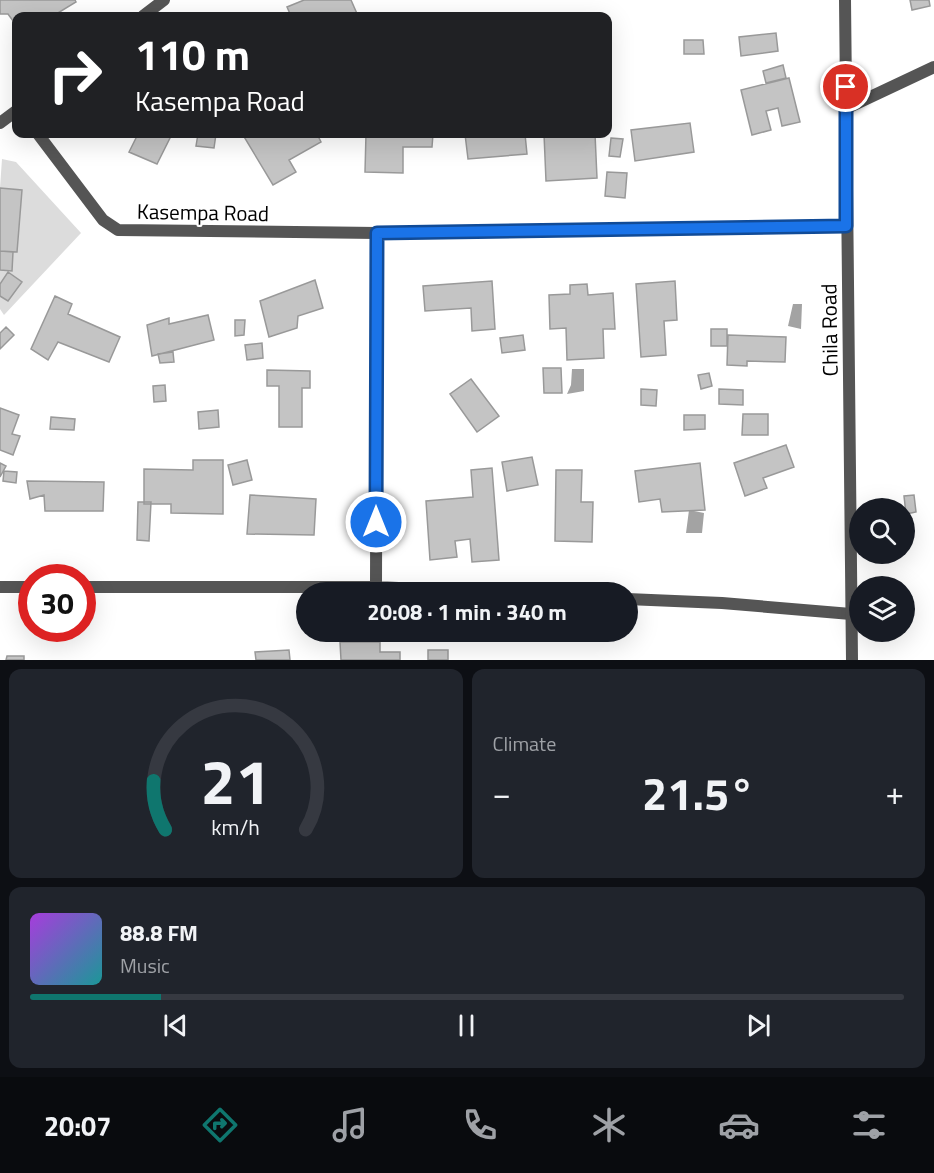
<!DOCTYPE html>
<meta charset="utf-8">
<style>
body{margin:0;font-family:"Titillium Web",sans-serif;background:#20242c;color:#f1f3f6;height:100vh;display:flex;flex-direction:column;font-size:22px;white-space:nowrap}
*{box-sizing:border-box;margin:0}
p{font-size:20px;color:#9ea1a6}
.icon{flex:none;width:33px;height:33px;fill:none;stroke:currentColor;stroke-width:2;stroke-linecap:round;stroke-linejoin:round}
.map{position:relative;height:660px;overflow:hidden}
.details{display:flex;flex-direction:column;gap:9px;padding:9px;background:#0d0f14;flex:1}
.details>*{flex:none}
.guide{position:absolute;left:12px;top:12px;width:600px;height:126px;border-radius:12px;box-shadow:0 6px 24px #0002;background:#202124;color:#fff;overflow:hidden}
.buttons{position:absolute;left:849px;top:498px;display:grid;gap:12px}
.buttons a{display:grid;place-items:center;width:66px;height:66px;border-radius:50%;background:#171b24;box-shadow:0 6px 24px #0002;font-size:30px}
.speed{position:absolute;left:18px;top:564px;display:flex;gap:12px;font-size:30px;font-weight:700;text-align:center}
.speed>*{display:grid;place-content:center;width:78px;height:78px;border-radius:50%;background:#171b24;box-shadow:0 6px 24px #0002;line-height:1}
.speed .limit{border:9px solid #d22;background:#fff;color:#111}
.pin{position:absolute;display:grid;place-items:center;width:51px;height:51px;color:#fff;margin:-26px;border:3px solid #fff;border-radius:50%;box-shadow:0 2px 6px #0007}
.me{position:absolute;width:66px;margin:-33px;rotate:0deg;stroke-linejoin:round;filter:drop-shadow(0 0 4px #0008)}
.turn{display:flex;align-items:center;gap:21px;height:126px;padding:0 24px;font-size:27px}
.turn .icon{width:78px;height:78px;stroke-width:2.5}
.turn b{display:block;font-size:42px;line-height:51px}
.big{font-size:45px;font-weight:700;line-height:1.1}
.details .card{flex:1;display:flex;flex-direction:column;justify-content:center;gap:9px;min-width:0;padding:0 21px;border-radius:12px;background:#20242c}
.details .dial{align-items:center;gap:0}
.dial svg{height:156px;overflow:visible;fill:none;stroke:#363941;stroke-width:7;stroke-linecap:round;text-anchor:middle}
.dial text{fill:#f1f3f6;stroke:none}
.song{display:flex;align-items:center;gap:18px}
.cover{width:72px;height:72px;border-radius:9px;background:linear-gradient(135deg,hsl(280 70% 55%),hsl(180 70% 35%))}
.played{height:6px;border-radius:3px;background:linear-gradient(90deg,#0f766e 15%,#363941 15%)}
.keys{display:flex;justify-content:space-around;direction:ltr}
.heat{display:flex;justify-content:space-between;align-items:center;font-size:33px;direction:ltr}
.details .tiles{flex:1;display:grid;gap:9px;grid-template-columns:1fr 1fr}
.card:last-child{grid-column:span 2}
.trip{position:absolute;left:296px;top:582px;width:342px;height:60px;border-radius:30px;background:#171b24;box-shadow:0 6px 24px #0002;font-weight:700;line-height:60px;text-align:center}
.tab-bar{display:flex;height:96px;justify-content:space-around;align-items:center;background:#090b0e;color:#9ea1a6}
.tab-bar .icon{width:42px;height:42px}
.tab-bar .active{color:#0f766e}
.tab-bar b{font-size:27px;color:#f1f3f6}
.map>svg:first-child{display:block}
</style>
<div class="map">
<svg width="934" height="660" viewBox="0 0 934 660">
<rect width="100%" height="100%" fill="#fff"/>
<path fill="#dcdcdc" d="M2,159L16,162L81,233L4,315L0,309V270H12L13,252L17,251L22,190L0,188Z"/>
<path fill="#a3a3a3" d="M793,304H802L801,329L788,326Z
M572,369H584V391L567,394L571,385Z
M689,510L704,513L702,533H686Z"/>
<path fill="#c4c4c4" stroke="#999" stroke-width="1.5" d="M0,0H75L76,2L53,16H16V25L8,14H0Z
M304,0H351L358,16H291L287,7Z
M910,0H929L930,6L912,10Z
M776,33L778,51L741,56L739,37Z
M684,40H703L704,54H684Z
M783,65L786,78L766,83L763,71Z
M789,78L800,122L782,126L778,108L766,111L771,130L752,135L741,90Z
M690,123L694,152L635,161L631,130Z
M138,134H172L157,164L129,152Z
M198,134H216L214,148L196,146Z
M247,134H317L321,142L289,160L296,172L273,185L243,135Z
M366,134H433L432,147H403V173L365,172Z
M465,134H525L527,154L468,159Z
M544,134H595L597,178L546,181Z
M611,138L623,139L620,157L609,156Z
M607,172L627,173L625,198L605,196Z
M0,188L22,190L17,252L0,251Z
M0,251L13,252L12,271L0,270Z
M8,272L22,282L8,301L0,296V284Z
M315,280L323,308L298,316L297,328L269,337L260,301Z
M492,281L495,329L472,331L471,308L425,311L423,286Z
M675,281L677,320L664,321L666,355L641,357L636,284Z
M587,284L588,295L613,293L615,329H603L604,358L567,360L566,328L550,329L549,295L570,294V285Z
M55,296L72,304L68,314L120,337L109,362L58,342L48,360L31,349Z
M208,315L214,340L152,356L147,325L169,318V324Z
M235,320H245L244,335L235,336Z
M6,327L14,335L0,349V333Z
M711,329H727V346H711Z
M523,335L525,350L502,353L500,338Z
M728,335L786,337L785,362L747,361V366L727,365Z
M262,343L263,358L247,360L245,345Z
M173,352L174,362L160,363L158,354Z
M543,368H561L562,393H544Z
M267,370L310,371V388H302V427H279V386H267Z
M709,373L712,386L701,389L698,375Z
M471,379L499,416L477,432L450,394Z
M165,385L166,401L154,402L153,386Z
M641,389L657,390L656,406L641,405Z
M719,389L743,390V405L719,404Z
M0,408L19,415L12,434L20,436L13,455L0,450Z
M218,410L219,427L199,429L198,412Z
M743,414H768V435H742Z
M684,415H705V429L684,430Z
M51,417L75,419L74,430L50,429Z
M786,445L794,467L763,478L767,488L745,496L734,463Z
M532,457L538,485L507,491L502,462Z
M193,460H223V514L171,513V504H144V469L193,470Z
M247,460L252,480L233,485L228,465Z
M0,463L6,466L0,477Z
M700,463L705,510L662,512L660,499L639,502L635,471Z
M492,468L499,560L472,562L470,539L455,541L457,557L430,560L426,501L473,497L471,470Z
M556,470H582L581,502H593L592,542L555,541Z
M4,471L17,472L16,483L3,481Z
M27,481L104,482L103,511H45L44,495L30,499Z
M250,495L316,499L314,535L247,534Z
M914,495L916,512L906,514L904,496Z
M138,502H151L149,541L137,540Z
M340,642H380V652H400V660H341Z
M289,650L290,660H256L255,652Z
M428,650H448V660H428Z
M7,656H24V660H6Z"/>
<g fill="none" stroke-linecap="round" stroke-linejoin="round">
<path stroke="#555" stroke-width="12" d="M143,16L164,0
M847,108L934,67
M0,123L16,111
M38,134L103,220L118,230L377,233L846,226
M0,587H32
M82,587H376L488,592
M376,587L377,233
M627,599L722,603L851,614"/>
<path stroke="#555" stroke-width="12" d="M845,0L852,660"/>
</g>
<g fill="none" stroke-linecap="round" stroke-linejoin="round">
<g stroke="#114b97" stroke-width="15">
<path id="route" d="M376,522L377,233L846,226V87"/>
</g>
<use href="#route" stroke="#1a73e8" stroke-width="10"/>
</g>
<g text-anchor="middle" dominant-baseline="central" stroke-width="4.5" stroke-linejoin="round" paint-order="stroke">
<g font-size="21" fill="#000" stroke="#fff">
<text transform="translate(203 212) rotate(1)">Kasempa Road</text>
<text transform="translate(829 330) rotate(-91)">Chila Road</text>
</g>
</g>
</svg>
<div class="buttons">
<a><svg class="icon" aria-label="search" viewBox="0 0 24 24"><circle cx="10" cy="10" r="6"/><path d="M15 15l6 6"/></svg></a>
<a><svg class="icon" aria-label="layers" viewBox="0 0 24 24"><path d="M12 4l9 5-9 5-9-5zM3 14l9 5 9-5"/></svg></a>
</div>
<div class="speed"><div class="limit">30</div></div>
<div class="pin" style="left:846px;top:87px;background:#d93025"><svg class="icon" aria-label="arrive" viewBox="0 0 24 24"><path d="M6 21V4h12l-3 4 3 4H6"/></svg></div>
<svg class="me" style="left:376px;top:522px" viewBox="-20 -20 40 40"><circle r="17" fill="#1a73e8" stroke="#fff" stroke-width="3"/><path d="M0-11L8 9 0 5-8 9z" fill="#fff"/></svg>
<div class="trip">20:08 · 1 min · 340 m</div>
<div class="guide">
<div class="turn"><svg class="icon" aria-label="right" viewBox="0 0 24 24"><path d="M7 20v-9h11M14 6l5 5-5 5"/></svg><div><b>110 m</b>Kasempa Road</div></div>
</div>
</div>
<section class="details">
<div class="tiles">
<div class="card dial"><svg viewBox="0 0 100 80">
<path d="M14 69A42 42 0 1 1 86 69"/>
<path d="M14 69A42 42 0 0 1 8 44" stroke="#0f766e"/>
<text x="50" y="56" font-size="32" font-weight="700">21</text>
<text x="50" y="72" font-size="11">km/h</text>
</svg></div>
<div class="card"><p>Climate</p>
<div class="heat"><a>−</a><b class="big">21.5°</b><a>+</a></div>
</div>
<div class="card">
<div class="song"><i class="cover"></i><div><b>88.8 FM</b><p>Music</p></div></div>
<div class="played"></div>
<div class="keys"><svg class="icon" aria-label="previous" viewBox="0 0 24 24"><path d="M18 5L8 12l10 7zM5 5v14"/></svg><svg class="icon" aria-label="pause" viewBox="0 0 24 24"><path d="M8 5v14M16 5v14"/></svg><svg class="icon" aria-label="next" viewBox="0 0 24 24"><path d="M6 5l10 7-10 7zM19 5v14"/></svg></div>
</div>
</div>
</section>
<nav class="tab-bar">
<b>20:07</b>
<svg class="icon active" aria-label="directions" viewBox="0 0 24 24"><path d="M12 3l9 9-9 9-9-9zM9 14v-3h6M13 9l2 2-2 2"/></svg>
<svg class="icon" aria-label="music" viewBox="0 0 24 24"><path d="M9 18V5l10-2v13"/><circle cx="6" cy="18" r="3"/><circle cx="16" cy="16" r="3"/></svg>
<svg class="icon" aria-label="phone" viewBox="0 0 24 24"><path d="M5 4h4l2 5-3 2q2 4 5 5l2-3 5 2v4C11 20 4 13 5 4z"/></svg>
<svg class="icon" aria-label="climate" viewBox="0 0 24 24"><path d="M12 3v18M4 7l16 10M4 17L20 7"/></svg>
<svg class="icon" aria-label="car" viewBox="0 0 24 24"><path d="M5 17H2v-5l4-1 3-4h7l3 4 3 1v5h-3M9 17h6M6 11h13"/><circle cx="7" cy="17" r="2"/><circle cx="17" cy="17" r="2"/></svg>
<svg class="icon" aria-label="filters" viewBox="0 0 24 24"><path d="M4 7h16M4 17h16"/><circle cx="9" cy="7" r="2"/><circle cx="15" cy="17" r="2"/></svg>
</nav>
